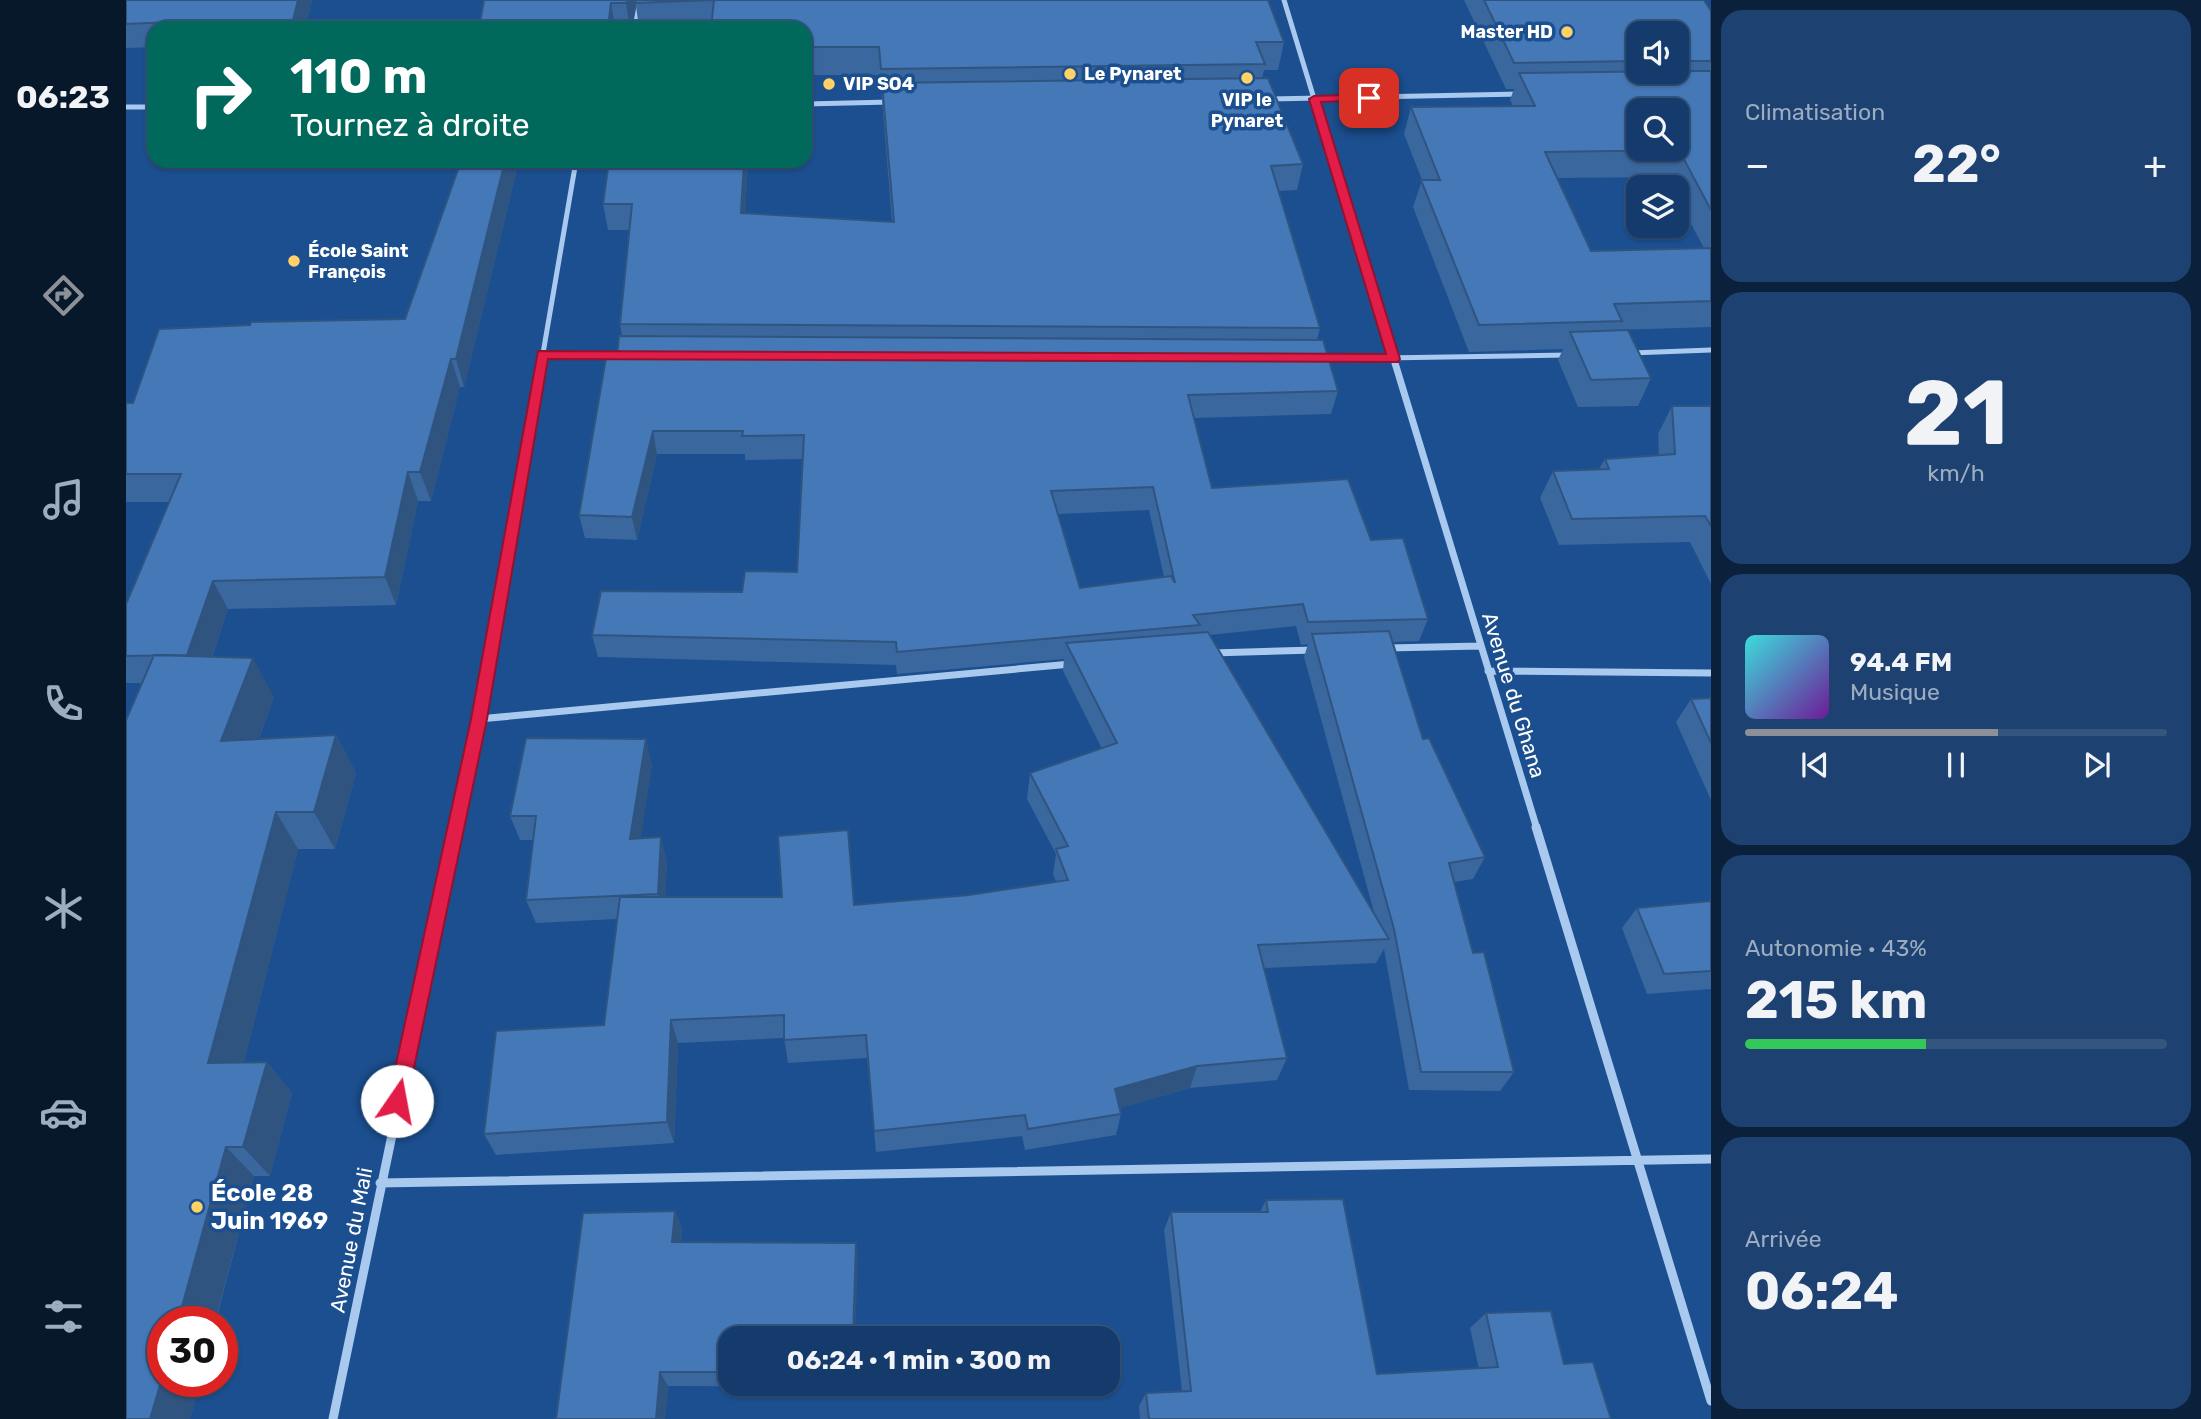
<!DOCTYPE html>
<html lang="fr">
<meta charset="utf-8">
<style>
body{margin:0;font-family:Rubik,sans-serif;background:#1d4271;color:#f1f3f6;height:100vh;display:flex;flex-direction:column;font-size:26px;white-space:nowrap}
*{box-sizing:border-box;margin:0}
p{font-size:23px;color:#9dadc1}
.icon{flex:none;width:38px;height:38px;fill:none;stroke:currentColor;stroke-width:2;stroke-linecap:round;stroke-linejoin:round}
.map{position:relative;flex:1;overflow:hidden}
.drawer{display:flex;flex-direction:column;gap:10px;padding:10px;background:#0b203b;width:490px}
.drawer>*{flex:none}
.top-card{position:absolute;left:21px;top:21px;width:665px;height:147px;border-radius:21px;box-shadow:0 2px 5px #0004,0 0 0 2px #33557e;background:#00695c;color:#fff;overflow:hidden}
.buttons{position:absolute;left:1500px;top:21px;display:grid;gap:14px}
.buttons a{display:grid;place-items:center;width:63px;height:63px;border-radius:14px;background:#143b6b;box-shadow:0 2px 5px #0004,0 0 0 2px #33557e;font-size:35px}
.speed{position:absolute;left:21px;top:1306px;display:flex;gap:14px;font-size:35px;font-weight:700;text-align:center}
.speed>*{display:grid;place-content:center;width:91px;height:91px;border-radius:50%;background:#143b6b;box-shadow:0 2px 5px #0004,0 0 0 2px #33557e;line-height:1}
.speed .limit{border:10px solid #d22;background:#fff;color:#111}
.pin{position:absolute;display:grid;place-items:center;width:60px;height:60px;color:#fff;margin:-30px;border-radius:14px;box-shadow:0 4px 10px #0006}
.me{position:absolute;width:77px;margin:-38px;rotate:12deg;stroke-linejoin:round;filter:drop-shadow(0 0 5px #0008)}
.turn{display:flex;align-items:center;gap:24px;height:147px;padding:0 28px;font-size:32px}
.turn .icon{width:91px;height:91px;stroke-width:2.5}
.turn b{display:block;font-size:49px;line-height:60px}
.big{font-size:52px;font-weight:700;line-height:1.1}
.drawer .tile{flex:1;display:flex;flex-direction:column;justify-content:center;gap:10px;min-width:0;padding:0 24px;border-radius:21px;background:#1d4271}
.drawer .dial{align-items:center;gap:0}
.dial b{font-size:91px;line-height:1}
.song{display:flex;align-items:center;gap:21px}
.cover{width:84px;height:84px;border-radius:10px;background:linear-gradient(135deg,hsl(180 70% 55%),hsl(280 70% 35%))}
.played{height:7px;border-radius:4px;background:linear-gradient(90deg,#8c9099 60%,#33557e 60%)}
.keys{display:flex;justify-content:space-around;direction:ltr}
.heat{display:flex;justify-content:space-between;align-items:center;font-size:38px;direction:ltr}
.charge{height:10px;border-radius:5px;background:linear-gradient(90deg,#34c759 43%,#33557e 0)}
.trip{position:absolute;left:592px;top:1326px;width:402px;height:70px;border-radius:21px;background:#143b6b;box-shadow:0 2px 5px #0004,0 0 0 2px #33557e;font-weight:700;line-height:70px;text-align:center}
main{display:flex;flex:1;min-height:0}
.tab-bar{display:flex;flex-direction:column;width:126px;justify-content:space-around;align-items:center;background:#08182b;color:#9dadc1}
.tab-bar .icon{width:49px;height:49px}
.tab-bar .on{color:#8c9099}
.tab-bar b{font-size:32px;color:#f1f3f6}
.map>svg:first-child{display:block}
</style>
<main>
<nav class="tab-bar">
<b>06:23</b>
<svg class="icon on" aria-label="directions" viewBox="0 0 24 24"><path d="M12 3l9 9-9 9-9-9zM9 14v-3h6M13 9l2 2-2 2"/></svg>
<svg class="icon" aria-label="music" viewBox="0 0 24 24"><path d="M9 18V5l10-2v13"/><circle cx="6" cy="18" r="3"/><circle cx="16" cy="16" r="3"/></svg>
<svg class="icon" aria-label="phone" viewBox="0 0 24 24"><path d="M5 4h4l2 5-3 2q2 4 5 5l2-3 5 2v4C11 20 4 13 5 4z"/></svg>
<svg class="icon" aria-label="climate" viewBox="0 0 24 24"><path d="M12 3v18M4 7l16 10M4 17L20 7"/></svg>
<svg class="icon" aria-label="car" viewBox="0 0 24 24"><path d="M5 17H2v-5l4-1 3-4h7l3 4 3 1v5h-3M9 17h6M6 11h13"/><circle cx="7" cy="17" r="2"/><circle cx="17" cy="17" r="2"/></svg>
<svg class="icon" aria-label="filters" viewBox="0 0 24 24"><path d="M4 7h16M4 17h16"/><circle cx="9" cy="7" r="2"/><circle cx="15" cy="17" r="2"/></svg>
</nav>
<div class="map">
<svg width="1585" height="1419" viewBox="0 0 1585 1419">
<rect width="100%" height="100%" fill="#1b4f8f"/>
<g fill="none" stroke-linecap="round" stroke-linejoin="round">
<path stroke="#a9c9ee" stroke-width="5" d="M1158,0L1269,365
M509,28L514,0
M1141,99L1395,94
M679,104L765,102
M0,107H28
M1505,353L1585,350
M416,354L499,355
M1194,359L1441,355
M415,365L450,161"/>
<path stroke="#a9c9ee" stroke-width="7" d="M1269,363L1411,829
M1261,648L1354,646
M1086,653L1189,650
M1362,671L1585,673
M353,719L945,664
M330,829L353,719L415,363"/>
<path stroke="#a9c9ee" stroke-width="9" d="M1410,827L1585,1401
M254,1183L1585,1159
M207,1419L330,827"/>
</g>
<path fill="#3a679d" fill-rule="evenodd" d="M0,0H186L179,28H28V47L0,48Z
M358,0H1142L1158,42L1152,70H1138L1136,78L1177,164L1171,190L1152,191L1194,328L1191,340L1212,391L1205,414L1068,418L1086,488L1245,540L1302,619L1293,641L1266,642L1297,739L1359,857L1347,879L1328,882L1347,953L1388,1072L1374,1091L1283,1090L1258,949L1250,963L1138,968L1161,1058L1151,1080L1064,1088L994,1108L995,1114L990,1135L899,1150L896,1136L750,1152L741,1058L662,1063L658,1038L552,1043L548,1143L370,1155L358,1134L478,1025L491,919L410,923L400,900L407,840H394L384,816L526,764L514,838L541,861L539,897L728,905L843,895L930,882L927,874L930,854L901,799L904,773L976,749L937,671L938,659L771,674L770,665L472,657L466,635L616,592L671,572L676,459L619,460V454H531L511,540L459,538L453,515L496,336L494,324L503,230H482L477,204L622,161L619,213L766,222L754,75H679V28H513L510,6L505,28H353ZM1023,510L1038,577L954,588L932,514ZM1170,626L1175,645L1182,644L1178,657L1249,916L1084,635Z
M1338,0H1578L1585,11V327L1492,330L1525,378L1512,406L1452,407L1432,360L1437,349L1343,352L1287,207L1296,180L1278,134L1285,107L1387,106L1384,100L1388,89H1380ZM1512,33H1550V72H1512ZM1541,177L1546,187H1550V196L1578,248L1465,251L1431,178Z
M28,55V78L23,66Z
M329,161H393L338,387H334L305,501H292L270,605L102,609L86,657L148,697L133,739L210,735L230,773L209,849H172L118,1062H141L166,1093L144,1176H128L64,1419H0L16,683H0V604L43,502H0V403H7L279,319L332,172Z
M1546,406H1585V584L1564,542L1433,545L1414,498L1427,471L1473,469L1479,459L1533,455L1532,434Z
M1585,698V800L1550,722L1565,699Z
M1585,901V989L1521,994L1496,928L1511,908Z
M1140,1200L1251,1374L1353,1369L1344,1328L1360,1313L1438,1364L1485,1419H1014L1013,1406L1020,1393L1056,1391L1038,1230L1045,1212H1134Z
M549,1211L556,1229L555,1242L732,1260L604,1339V1384H728V1387L542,1386L539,1419H430Z"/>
<path fill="#305480" d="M172,0H186L179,28H165Z
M501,0H511L509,3L510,6L505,28H504L500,3Z
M485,3L489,28H482Z
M379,161H393L338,387L330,359Z
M618,161H622L618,238L615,213Z
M325,359L334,387L305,501L294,472Z
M527,431L531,454L511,540L506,517Z
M282,472L292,501L270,605L259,577Z
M87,581L102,609L77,682L61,655Z
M127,658L148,697L118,779L95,741Z
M210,735L230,773L209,849L188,812Z
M520,739L526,764L511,863L504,839Z
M150,812L172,849L110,1094L82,1063Z
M535,837L541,861L538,917L532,894Z
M545,1020L552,1043L548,1143L541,1122Z
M141,1062L166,1093L144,1176L117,1147Z
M1071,1066L1064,1088L984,1111L989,1089Z
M100,1147L128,1176L89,1321H52Z
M549,1211L556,1229L553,1259L546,1242Z
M730,1243L732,1260L729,1339H727Z
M534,1372L542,1386L539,1419H530Z
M37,1375V1381H74L64,1419H24Z"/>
<path fill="#4478b7" stroke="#305480" stroke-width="2" fill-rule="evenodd" d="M0,0H172L165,28H41L44,22L0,24Z
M358,0H501L500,3H485L482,28H353Z
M510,0H1142L1158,42H1130L1139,64L755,69L753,47H679V28H585L588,0L509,3Z
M1358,0H1578L1585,11V61H1550V33H1512V61L1388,63Z
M28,55V65L23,66Z
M1550,71H1585V210L1553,150L1419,152L1465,251L1585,248V301L1488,304L1496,321L1353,325L1295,180H1314L1285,107L1409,106L1393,73ZM1512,110H1550V149H1512Z
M1142,78L1177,164L1145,166L1194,328L494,324L506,204H477L483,161H618L615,213L768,222L756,83Z
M335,161H379L330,359H325L294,472H282L259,577L87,581L61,655L0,656V604L55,474H0V403H7L33,329L124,325L125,322L279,319Z
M1502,330L1525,378L1465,380L1444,332Z
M493,336L1197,340L1212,391L1062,395L1086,488L1222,479L1245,540L1277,538L1302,619L1182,622L1177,604L1067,615L1074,625L771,652L770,642L466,635L475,591L616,592L619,571L671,572L678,435L616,436L617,431H527L506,517L453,515L480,358L491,357ZM1027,487L1049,583L1045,576L954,588L925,491Z
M1546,406H1585V526L1579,516L1446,519L1427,471L1483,469L1479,459L1549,454Z
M1263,631L1297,739L1303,738L1359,857L1323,863L1347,953L1358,952L1388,1072H1295L1268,929L1186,634Z
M1082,632L1263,939L1132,945L1161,1058L1071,1066L989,1089L995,1114L902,1129L899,1115L748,1131L740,1035L658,1040V1015L545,1020L541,1122L358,1134L370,1031L478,1025L494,897H656L652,836L722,830L728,905L843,895L942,880L930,849L942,846L904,773L991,743L940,643Z
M28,655L127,658L95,741L210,735L188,812H150L82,1063L141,1062L117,1147H100L52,1321H37V1375L24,1419H0V720Z
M1585,698V743L1565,699Z
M400,738L520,739L504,839L535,837L532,894L400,900L410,816H384Z
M1585,901V971L1538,974L1511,908Z
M1217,1199L1251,1374L1372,1367L1360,1313L1425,1311L1438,1364L1467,1362L1485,1419H1023L1020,1393L1065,1391L1045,1212H1142L1140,1200Z
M549,1211L546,1242L730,1243L727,1339H604V1372H534L530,1419H430L457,1213Z"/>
<path fill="#e11d48" stroke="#92132f" stroke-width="2" d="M1243,94L1249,98L1247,100L1195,102L1274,359L1272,362L422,359L361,719L281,1101L278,1108L271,1110L265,1108L262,1101L345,719L412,351L1260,354L1183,99L1188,96Z"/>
<g fill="#ffd166" stroke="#1b4f8f" stroke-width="2.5">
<circle cx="1441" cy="32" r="7"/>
<circle cx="944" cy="74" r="7"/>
<circle cx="1121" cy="78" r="7"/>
<circle cx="703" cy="84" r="7"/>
<circle cx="168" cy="261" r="7"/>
<circle cx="71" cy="1207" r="7"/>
</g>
<g text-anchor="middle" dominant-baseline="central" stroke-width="7" stroke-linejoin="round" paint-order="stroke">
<g font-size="18" font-weight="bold" fill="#fff" stroke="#1b4f8f" text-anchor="start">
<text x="1427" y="32" text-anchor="end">Master HD</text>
<text x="958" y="74">Le Pynaret</text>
<text x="717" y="84">VIP SO4</text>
<text x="1121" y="100" text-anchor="middle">VIP le<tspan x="1121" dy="21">Pynaret</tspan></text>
<text x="182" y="251">École Saint<tspan x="182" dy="21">François</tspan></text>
</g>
<g font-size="21" fill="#fff" stroke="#1b4f8f">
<text transform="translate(1388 695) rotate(73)">Avenue du Ghana</text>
<text transform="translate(225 1240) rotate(-79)">Avenue du Mali</text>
</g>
<g font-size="24" font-weight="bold" fill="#fff" stroke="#1b4f8f" text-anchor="start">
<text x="85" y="1193">École 28<tspan x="85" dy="28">Juin 1969</tspan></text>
</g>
</g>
</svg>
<div class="buttons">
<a><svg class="icon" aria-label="sound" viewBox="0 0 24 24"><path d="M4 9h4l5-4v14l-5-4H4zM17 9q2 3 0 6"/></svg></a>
<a><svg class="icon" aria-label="search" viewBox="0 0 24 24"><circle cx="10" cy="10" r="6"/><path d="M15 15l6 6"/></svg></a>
<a><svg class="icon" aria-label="layers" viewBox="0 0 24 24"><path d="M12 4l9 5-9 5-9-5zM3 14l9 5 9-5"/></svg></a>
</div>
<div class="speed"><div class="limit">30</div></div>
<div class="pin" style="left:1243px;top:98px;background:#d93025"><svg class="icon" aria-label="arrive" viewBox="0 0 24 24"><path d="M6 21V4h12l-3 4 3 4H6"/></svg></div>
<svg class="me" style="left:271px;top:1101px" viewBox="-20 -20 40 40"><circle r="19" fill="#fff"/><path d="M0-13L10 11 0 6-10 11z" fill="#e11d48"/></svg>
<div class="trip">06:24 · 1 min · 300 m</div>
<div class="top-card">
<div class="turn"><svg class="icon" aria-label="right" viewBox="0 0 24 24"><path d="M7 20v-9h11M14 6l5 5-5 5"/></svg><div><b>110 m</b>Tournez à droite</div></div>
</div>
</div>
<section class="drawer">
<div class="tile"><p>Climatisation</p>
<div class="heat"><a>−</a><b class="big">22°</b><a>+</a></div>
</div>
<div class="tile dial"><b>21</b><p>km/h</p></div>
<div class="tile">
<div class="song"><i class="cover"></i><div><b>94.4 FM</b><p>Musique</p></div></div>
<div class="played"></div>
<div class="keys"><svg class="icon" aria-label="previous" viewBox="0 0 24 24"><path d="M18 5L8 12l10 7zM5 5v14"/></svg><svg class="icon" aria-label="pause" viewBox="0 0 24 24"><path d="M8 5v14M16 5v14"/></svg><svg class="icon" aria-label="next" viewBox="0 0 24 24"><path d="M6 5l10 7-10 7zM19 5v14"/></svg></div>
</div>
<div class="tile"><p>Autonomie · 43%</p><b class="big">215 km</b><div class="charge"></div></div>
<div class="tile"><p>Arrivée</p><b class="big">06:24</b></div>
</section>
</main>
